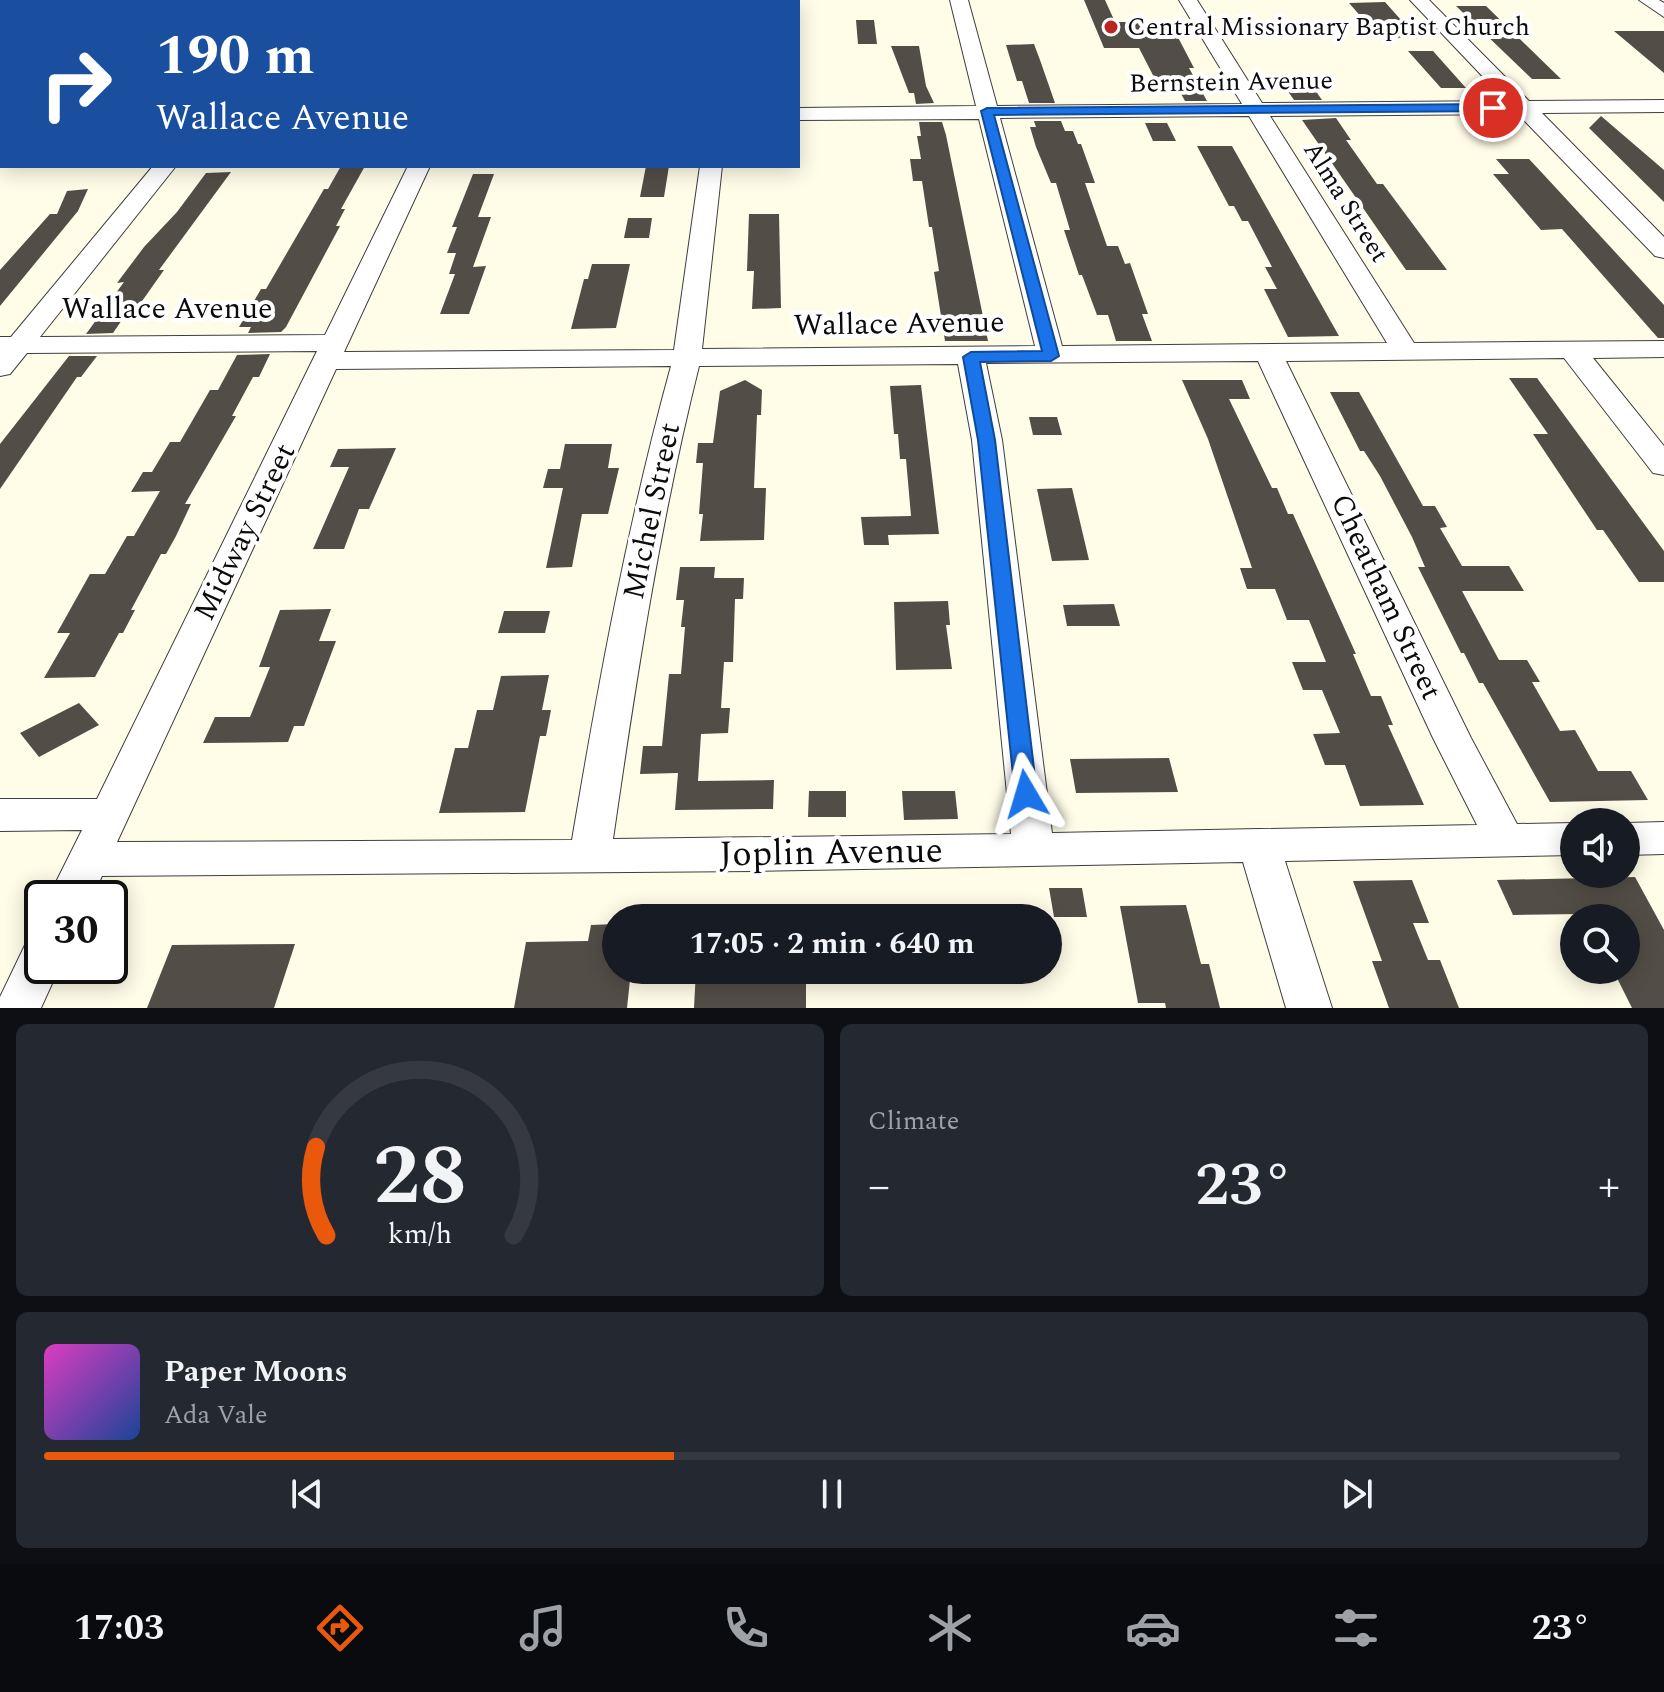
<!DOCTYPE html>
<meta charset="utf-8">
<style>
body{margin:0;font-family:Spectral,serif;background:#242831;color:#f1f3f6;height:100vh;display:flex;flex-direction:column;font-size:30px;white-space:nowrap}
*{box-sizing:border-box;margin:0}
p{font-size:26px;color:#9ea1a6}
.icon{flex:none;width:44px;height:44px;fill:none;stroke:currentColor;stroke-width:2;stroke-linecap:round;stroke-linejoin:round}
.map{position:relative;height:1008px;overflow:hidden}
.drawer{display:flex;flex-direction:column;gap:16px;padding:16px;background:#0d0f14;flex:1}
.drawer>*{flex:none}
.guide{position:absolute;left:0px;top:0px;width:800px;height:168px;box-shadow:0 4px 20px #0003;background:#1a4fa0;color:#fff;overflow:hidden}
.fabs{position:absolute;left:1560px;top:808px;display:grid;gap:16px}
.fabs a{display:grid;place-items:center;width:80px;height:80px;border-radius:50%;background:#171b24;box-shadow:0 4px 20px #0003;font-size:40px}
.speed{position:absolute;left:24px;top:880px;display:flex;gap:16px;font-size:40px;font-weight:700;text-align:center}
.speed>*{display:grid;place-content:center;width:104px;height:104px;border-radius:50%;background:#171b24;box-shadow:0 4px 20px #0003;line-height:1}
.speed .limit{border:4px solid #111;border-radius:12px;background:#fff;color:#111}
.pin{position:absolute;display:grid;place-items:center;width:68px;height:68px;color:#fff;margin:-34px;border:4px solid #fff;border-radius:50%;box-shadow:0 2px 8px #0007}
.me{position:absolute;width:88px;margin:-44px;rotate:353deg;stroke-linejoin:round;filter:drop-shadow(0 0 6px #0008)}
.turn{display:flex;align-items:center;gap:28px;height:168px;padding:0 24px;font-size:36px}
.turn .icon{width:104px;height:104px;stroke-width:2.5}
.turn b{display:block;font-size:56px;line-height:68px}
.big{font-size:60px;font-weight:700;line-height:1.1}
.drawer .widget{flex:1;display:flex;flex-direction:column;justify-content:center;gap:12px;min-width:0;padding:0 28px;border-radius:12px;background:#242831}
.drawer .dial{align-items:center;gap:0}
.dial svg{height:208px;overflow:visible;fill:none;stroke:#363941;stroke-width:7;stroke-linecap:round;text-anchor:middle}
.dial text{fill:#f1f3f6;stroke:none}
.song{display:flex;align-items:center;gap:24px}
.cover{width:96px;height:96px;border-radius:12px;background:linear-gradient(135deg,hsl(310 70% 55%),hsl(220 70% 35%))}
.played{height:8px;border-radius:4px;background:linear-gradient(90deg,#ea580c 40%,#363941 40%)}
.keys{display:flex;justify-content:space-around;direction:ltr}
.heat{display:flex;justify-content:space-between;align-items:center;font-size:44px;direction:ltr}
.drawer .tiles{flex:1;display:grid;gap:16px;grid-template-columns:1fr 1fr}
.widget:last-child{grid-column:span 2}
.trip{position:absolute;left:602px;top:904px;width:460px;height:80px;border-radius:40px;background:#171b24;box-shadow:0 4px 20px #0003;font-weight:700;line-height:80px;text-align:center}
.menu{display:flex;height:128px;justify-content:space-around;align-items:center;background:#090b0e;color:#9ea1a6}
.menu .icon{width:56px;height:56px}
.menu .current{color:#ea580c}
.menu b{font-size:36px;color:#f1f3f6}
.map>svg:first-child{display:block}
</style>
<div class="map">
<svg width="1664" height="1008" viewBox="0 0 1664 1008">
<rect width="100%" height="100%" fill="#fffce8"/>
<path fill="#534d47" d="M1084,0H1105L1115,22H1170L1194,68H1189L1207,101H1185L1174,81H1156L1139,48H1104Z
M1385,2L1418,39L1378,36L1349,3Z
M1456,6H1486L1561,79H1532Z
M856,20H874L877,44H858Z
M1614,31H1664V73Z
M1034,44L1040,60L1055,103H1029L1022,81H1017L1006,45Z
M891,46H919L926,86L934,103L916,104L914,93H909Z
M1408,51H1433L1466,88H1441Z
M1287,90H1315L1322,100H1294Z
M1601,116L1664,170V202L1589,128Z
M1336,118L1351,140H1346L1377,184H1383L1447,270H1406L1302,120Z
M1034,121H1061L1065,131H1073L1078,144H1081L1095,183H1085L1107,246H1118L1125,264L1130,263L1148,314H1142L1152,341H1116L1108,315H1097L1082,275H1079L1064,230H1070L1056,183H1051L1036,147L1030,127H1036Z
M919,122H942L946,135L988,341H945L934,272L939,271L932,227H929L922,181H913L910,159H921L917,136H921Z
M1145,123H1167L1176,141H1153Z
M1197,146H1232L1339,336L1288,337L1264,289H1277L1265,267H1272L1248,221H1242L1234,206H1229Z
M1496,159H1529L1544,175L1664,305V338H1658L1562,229L1541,230L1493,174H1509Z
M341,166H365L341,209H345L336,226H340L286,327L281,332L248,333L251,327H239L261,289H266L324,189H328Z
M646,166H669L664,197H640Z
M231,172L159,270H164L140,304H133L113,333L86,334L124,282L117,283L144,247L177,212L206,173Z
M473,174H494L478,217H491L473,267L486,266L469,314H440L455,274H449L456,253H447L457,227H452Z
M88,189L78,211L0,306V270L50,214H57L67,191Z
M749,214H779L781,308L752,309L754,271H747Z
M628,218H652L649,238H624Z
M592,264H630L616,328L571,329L584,279H588Z
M270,354L259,377H253L232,416H236L185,504H191L176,536L166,554H161L131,610H135L123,633H119L95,677L44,678L70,633H57L90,574H105L127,536H134L160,491L131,492L143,472H152L170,442H180L210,390H218L237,355Z
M69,356H97L81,377H77L0,489V444Z
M1509,378H1537L1664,551V582H1639L1603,530H1597L1533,434H1548Z
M745,380L762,390L761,415H757L754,488H766L764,540L700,541L703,514H699L703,463H696L698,443H713L720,391Z
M1182,380H1242L1250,399H1229L1272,488H1277L1288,514H1293L1356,654H1353L1371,696H1381L1393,725H1388L1424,805L1360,806L1345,765H1325L1313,734L1340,733L1322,690H1303L1292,662H1326L1309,620H1287L1275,589H1247L1240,568H1252L1208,439Z
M921,385L939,534L888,535L889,545H864L861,517L911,516L906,459H900L898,434H894L890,386Z
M1330,392H1359L1423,506H1435L1447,527L1440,528L1462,566H1509L1524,591H1462L1499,660H1527L1540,682H1532L1560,731L1575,730L1598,771H1631L1648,800L1550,802L1483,683H1479L1464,653H1461L1418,567H1425L1412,537L1380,476L1364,451H1360Z
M1029,417H1057L1062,435H1033Z
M565,444H612L608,468H619L608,514H582L572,567L546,568L563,488H543L548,469H560Z
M396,448L369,509H359L344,549H313L349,467H330L338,449Z
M1072,488L1089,560L1052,561L1037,489Z
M680,567H715L714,578H744L743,599H735L733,662H724L721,708H730L728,733L701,734L698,781L774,780L773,809L675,810L678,773L640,774L643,746H662L669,674H681L685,627H681L684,600H676Z
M948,601L950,625H946L952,669L896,670L894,602Z
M1114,604L1120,626H1067L1063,605Z
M331,609L319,641H336L304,726H294L288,742L203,743L215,717H250L270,667H259L280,610Z
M504,611H550L545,633H498Z
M549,675L542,710H551L546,736H540L525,812L439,813L455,748H468L477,710H493L501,676Z
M79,703L99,725L39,757L20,733Z
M1169,758L1178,792L1076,793L1070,759Z
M809,791H846V817H808Z
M902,791H955L958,819L904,820Z
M1635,877L1664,930V1008H1632L1613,970H1626V918H1584L1582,914L1513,915L1497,880Z
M1412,880L1429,923H1413L1428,960H1440L1459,1008H1389L1372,961H1382L1353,881Z
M1049,888H1082L1087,917H1054Z
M1186,905L1201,964H1209L1220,1008H1166L1165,1003H1138L1120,906Z
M616,924V970H631L627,1008H514L526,942L588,941L591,925Z
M295,944L274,1008H147L172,945Z
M696,970H806V1008H694Z"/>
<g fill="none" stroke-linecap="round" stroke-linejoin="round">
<g stroke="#3e3e3e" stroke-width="2">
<path id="minor" d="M77,0H96L76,2Z
M291,0H309L290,2Z
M490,0H508V2H490Z
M719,0H737V2H719Z
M950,0H968L997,106L1242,104L1179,0H1197L1262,103L1506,101L1410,0H1429L1529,101L1664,100V112L1542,113L1664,237V258L1655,256L1518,114L1270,116L1414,343L1664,341V357L1593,358L1664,446V475L1653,473L1564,358L1286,361L1471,738L1517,824L1574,823V855L1285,861L1332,1008H1286L1243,862L754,871L102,876L92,898H48L82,830L0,831V799H97L317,351L27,353L10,374L0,376V337H11L153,166H176L40,337L325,335L408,166H430L344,352L674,350L700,166H722L702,349L1035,346L979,119L798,120V108L976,106ZM1249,116L1387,343L1062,346L1000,118ZM1258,361L1433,738L1477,825L1052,833L1002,440L986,363ZM958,364L972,440L1011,834L613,839C636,680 660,522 699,366ZM671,366C628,522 599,680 572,840L117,842L336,369Z
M1639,0H1659L1664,3V17Z
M0,73H2L0,87Z
M1664,822V854L1626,855V823Z
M42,937V966H60L41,1008H0V997L26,943Z"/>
</g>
<use href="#minor" fill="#fff" fill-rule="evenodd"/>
</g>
<path fill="#1a73e8" stroke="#114b97" stroke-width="2" d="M1493,104L1497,105V111L994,115L1059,356L1051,361L980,362L995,440L1037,794L1034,800L1026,803L1018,800L1015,794L978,440L963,357L971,352L1042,351L981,111L987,108Z"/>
<circle fill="#bc2621" stroke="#fff" stroke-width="3" cx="1111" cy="27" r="8"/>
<g text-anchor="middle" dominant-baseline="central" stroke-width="8" stroke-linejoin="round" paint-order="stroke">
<g font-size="26" fill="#0b0b0b" stroke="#fff" text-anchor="start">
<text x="1127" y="27">Central Missionary Baptist Church</text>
</g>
<g font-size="26" fill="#0b0b0b" stroke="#fff">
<text transform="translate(1231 82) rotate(-1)">Bernstein Avenue</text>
<text transform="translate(1346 202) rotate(58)">Alma Street</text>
</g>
<g font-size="30" fill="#0b0b0b" stroke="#fff">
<text x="167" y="309">Wallace Avenue</text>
<text transform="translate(899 324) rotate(-1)">Wallace Avenue</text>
<text transform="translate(652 511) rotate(-78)">Michel Street</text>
<text transform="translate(245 532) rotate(-64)">Midway Street</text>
<text transform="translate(1386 597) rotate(65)">Cheatham Street</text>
</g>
<g font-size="36" fill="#0b0b0b" stroke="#fff">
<text transform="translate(831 853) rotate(-1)">Joplin Avenue</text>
</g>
</g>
</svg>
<div class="fabs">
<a><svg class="icon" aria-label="sound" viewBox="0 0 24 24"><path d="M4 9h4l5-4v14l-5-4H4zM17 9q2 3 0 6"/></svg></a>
<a><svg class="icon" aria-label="search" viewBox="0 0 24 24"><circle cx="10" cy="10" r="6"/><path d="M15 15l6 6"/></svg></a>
</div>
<div class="speed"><div class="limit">30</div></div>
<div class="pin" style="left:1493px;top:108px;background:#d93025"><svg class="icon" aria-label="arrive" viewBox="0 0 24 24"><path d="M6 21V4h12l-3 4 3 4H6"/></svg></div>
<svg class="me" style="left:1026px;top:794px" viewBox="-20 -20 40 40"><path d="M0-17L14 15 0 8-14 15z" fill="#1a73e8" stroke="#fff" stroke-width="4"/></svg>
<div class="trip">17:05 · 2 min · 640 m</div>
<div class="guide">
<div class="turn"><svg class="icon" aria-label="right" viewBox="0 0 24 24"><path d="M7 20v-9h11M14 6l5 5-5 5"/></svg><div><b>190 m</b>Wallace Avenue</div></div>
</div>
</div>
<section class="drawer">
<div class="tiles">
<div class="widget dial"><svg viewBox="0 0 100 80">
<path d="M14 69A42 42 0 1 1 86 69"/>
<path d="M14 69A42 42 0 0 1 10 35" stroke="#ea580c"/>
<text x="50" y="56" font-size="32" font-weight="700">28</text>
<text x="50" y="72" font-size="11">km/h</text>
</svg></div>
<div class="widget"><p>Climate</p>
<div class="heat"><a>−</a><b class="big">23°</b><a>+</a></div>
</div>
<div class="widget">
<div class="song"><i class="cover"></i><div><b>Paper Moons</b><p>Ada Vale</p></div></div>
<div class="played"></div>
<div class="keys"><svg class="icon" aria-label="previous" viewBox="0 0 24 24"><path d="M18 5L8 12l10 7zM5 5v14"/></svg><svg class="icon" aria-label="pause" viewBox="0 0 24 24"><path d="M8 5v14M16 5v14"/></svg><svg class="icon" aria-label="next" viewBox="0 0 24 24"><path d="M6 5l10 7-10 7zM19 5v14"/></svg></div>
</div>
</div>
</section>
<nav class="menu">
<b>17:03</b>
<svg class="icon current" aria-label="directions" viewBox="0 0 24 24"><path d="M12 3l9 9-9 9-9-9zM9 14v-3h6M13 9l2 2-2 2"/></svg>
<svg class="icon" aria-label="music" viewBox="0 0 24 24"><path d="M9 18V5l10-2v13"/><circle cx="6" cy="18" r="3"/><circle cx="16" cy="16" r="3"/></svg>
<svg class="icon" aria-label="phone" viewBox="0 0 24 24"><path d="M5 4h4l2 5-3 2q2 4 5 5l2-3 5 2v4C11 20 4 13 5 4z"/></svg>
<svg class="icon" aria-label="climate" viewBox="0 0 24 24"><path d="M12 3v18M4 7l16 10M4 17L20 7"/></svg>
<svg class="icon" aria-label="car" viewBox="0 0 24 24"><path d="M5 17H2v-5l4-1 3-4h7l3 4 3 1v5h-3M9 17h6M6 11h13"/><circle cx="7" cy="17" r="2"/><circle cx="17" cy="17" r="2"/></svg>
<svg class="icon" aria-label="filters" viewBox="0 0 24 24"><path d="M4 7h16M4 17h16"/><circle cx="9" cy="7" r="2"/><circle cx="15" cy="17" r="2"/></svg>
<b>23°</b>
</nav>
